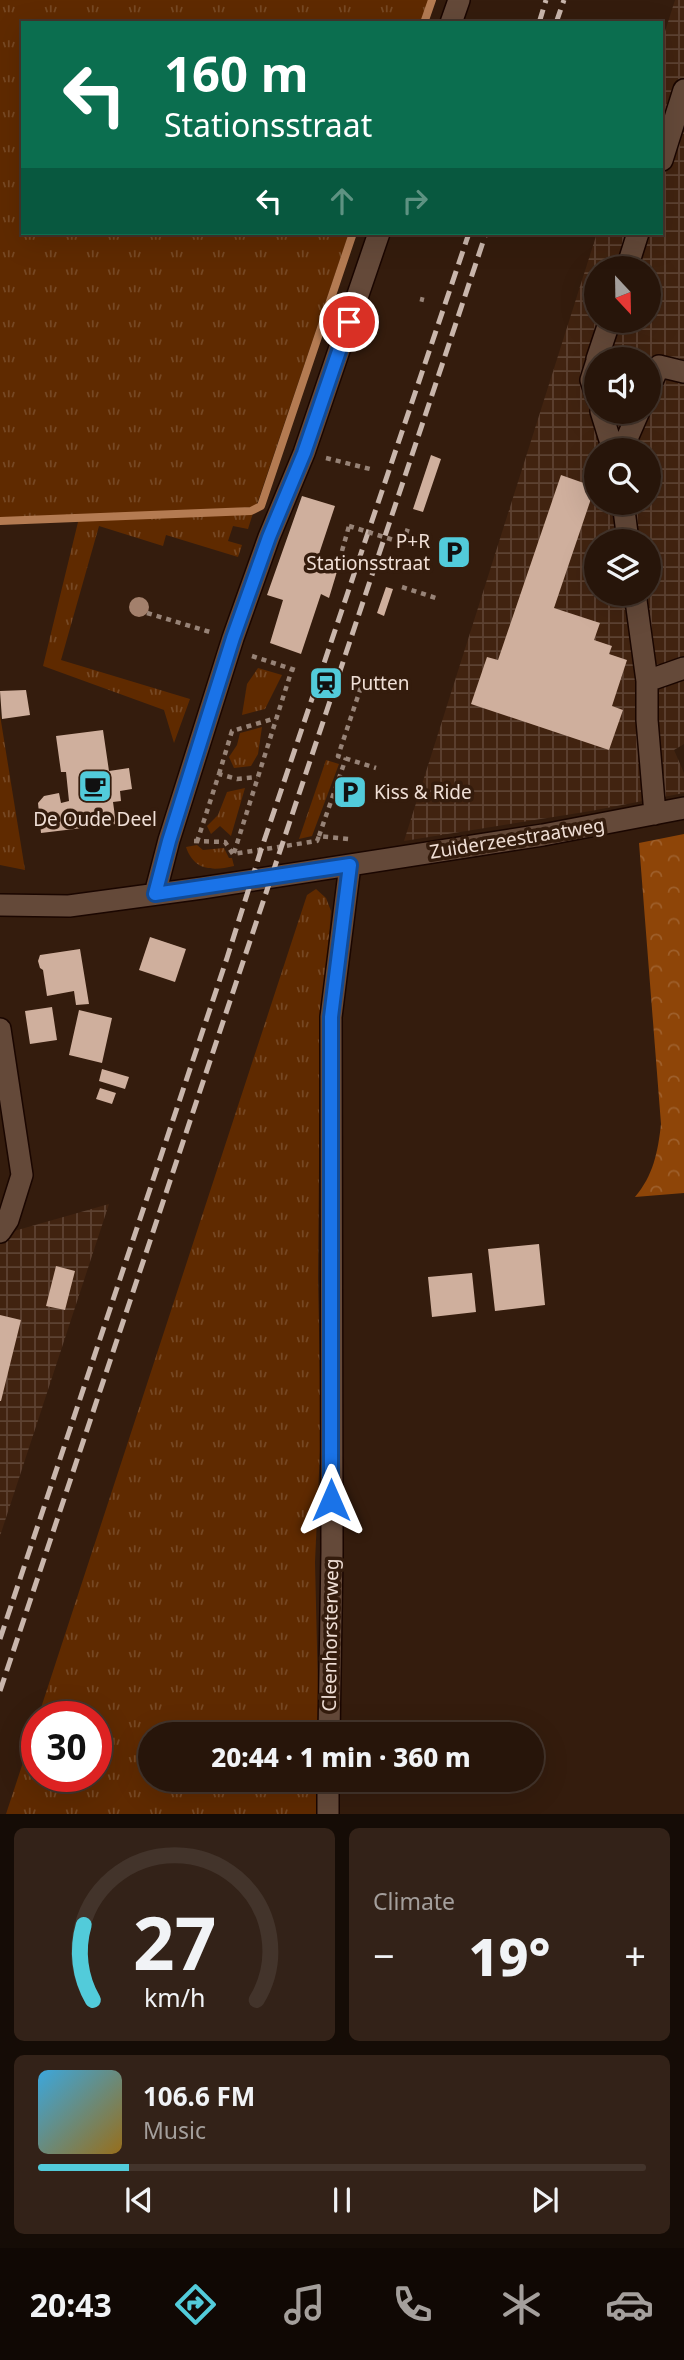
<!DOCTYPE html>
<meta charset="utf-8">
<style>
body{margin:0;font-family:"Noto Sans",sans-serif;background:#332218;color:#f1f3f6;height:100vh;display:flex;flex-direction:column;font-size:26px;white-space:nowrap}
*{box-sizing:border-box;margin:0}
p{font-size:23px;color:#a49f9c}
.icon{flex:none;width:38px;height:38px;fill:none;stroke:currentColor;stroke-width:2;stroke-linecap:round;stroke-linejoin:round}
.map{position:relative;height:1814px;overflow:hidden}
.drawer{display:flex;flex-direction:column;gap:14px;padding:14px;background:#150c06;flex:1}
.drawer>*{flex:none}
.guide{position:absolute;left:21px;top:21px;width:642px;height:214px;border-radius:0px;box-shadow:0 7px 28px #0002,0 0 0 2px #43342b;background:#0b6e4f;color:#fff;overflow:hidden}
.needle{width:46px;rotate:158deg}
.controls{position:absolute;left:584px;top:256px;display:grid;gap:14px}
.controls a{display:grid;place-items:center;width:77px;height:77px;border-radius:50%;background:#27150a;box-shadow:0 7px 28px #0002,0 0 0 2px #43342b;font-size:35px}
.speed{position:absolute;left:21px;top:1701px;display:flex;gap:14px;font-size:35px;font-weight:700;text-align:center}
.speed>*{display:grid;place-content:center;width:91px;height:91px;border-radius:50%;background:#27150a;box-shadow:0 7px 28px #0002,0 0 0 2px #43342b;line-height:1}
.speed .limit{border:10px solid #d22;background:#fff;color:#111}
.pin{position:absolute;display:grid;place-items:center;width:60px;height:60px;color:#fff;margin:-30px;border:4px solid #fff;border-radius:50%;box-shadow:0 2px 7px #0007}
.me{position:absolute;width:77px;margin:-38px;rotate:0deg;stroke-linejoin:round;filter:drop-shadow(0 0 5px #0008)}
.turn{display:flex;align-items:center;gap:24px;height:147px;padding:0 28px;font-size:32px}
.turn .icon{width:91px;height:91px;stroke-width:2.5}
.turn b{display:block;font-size:49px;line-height:60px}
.lanes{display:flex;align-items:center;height:66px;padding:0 28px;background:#0003;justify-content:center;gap:35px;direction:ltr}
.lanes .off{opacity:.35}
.big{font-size:52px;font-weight:800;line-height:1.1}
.drawer .card{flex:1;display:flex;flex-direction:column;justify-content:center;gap:10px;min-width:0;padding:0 24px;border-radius:10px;background:#332218}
.drawer .dial{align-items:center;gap:0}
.dial svg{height:182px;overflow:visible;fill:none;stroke:#43342b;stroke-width:7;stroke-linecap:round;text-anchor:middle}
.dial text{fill:#f1f3f6;stroke:none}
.song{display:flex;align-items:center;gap:21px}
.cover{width:84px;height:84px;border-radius:10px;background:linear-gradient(135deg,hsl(200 70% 55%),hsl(40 70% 35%))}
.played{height:7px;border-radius:4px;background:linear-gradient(90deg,#52cbda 15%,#43342b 15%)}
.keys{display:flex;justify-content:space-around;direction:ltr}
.heat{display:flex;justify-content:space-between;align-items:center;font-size:38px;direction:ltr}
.drawer .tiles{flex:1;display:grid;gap:14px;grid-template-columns:1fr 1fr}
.card:last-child{grid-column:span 2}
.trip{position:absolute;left:138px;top:1722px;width:406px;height:70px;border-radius:35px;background:#27150a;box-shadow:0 7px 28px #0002,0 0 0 2px #43342b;font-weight:800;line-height:70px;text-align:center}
.menu{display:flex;height:112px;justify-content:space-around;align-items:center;background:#100804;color:#a49f9c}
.menu .icon{width:49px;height:49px}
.menu .selected{color:#52cbda}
.menu b{font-size:32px;color:#f1f3f6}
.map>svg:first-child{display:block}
</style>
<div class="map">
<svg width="684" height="1814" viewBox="0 0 684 1814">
<defs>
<pattern id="industrial-grid" width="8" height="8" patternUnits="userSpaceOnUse" patternTransform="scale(1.75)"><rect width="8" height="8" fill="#412310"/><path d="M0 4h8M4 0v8" fill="none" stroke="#5d4232"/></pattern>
<pattern id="grass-tufts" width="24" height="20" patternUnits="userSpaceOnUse" patternTransform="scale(1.75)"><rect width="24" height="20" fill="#5f2a00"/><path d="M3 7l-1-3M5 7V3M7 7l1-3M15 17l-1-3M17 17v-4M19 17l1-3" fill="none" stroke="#764824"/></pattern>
<pattern id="forest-crowns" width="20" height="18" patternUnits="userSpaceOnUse" patternTransform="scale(1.75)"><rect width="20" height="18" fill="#8e4508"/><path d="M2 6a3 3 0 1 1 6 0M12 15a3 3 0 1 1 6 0" fill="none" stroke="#9e5f2b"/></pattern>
</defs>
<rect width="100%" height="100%" fill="#341c0d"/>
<path fill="url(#industrial-grid)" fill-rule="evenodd" d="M675,0H684V744L674,750L684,773V793L591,811L404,841L597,233H662V41ZM597,268H649V320H597ZM597,359H649V411H597ZM597,450H649V502H597ZM597,541H649V593H597Z
M109,1204L0,1536V1235Z"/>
<path fill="url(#grass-tufts)" d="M0,0H429L421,23H23V233H349L256,507L0,521Z
M254,510L248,529L233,526L228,541L242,545L238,557L166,535L163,546L99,526L61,660L190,699L174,743L164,710L43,666L79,518Z
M258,668L282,675L265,709L242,715L247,684Z
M0,715L25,870L0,865Z
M262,727L258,754L251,766L234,768L229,757L237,745L240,733Z
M326,760L339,764L312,836L299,839Z
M245,788L231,836L220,826L211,834L207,826L218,815L227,792Z
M197,845L203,850L224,848L229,858H232L234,866C213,871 194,871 186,847Z
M316,889L326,898L331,911L320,1053L318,1278L321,1428L315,1562L319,1734H150V1780H317L316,1814H6L37,1720V1776H96V1717H38L307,895Z"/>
<path fill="url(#forest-crowns)" d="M684,834V1193L635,1197C653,1176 658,1152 661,1124L639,843Z"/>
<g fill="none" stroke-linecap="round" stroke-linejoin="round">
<path stroke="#b47b52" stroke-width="8" d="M424,23L432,0
M0,521L251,511L261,506L353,233"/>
</g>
<path fill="#cfaf9d" d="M431,455L441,459L423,512L413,509Z
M561,475L595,487L554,608L600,623L594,640L612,646L609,654L627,660L612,706L623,710L609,750L471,704L487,657L498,660Z
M302,496L335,506L318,557L339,565L329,598L321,594L301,654L270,643L283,600L267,595Z
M386,587L393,589L384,616L377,613Z
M26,690L30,715L2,719L0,691Z
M103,730L109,771L129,768L132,789L120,791L121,801L113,802L116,824L41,833L38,803L44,796L59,793L61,803L69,801L66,772H61L56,736Z
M150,937L186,949L175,982L139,970Z
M80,949L89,1004L76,1005L74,991L47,996L43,970L40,968L38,961L40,955Z
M52,1007L57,1040L30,1044L25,1011Z
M79,1010L112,1018L102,1063L69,1055Z
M102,1069L129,1077L125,1089L99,1081Z
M100,1088L116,1093L112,1104L96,1099Z
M539,1244L545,1305L495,1311L488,1249Z
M56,1266L75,1271L65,1310L46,1306Z
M472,1273L476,1312L432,1317L428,1277Z
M0,1315L21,1320L1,1401H0Z"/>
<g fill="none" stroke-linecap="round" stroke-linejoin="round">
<g stroke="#1a0600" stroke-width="24">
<path id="minor" d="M451,23L459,0
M662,160L684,90
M627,268L638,233
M597,359L610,320
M597,361L591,380L597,398
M649,388L659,366L684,372
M601,411L613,450
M622,450L639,411
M623,502L628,541
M635,593L647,681V720L655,814
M647,681L684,668
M155,894L169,840L233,638L269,537L304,453L379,233
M0,905L69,906L202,888L543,835L684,808
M0,1029L22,1175L8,1220L0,1232
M329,1734L332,1552L331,1017L350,865
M328,1814V1780"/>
</g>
<path stroke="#978377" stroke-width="4.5" stroke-dasharray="5 5" stroke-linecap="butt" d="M420,299L424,300
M326,458L370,469
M403,543L409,525
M342,551L349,526
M402,587L436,598
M147,613L210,632
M252,656L298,671
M364,678L338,756L376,768
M219,774L232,731L276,718
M319,836L346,758
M194,841L225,842L233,854L317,841L319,836L349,839
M197,842L219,774L237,779L257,777
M234,853L292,669"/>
<use href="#minor" stroke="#644939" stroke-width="21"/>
<path stroke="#c9b6ac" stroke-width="5" stroke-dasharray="14 7" stroke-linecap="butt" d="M539,23L546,0
M556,23L564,0
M0,1639L227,958L261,850L469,233
M0,1691L486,233"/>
<path stroke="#978377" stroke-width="4.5" stroke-dasharray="5 5" stroke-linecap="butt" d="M349,526L403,543"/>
</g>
<circle fill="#a3806c" cx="139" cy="607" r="10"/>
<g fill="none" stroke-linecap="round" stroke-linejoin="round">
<g stroke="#114b97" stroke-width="18">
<path id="route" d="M331,1500V1017L350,865L155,894L169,841L233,638L269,537L304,453L349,322"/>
</g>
<use href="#route" stroke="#1a73e8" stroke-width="12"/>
</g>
<defs>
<g id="parking-square" transform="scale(1.75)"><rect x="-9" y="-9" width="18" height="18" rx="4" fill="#52cbda" stroke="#341c0d"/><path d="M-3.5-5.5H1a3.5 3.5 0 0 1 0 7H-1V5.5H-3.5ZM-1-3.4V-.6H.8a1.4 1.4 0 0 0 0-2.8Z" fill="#111"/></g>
<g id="station-square" transform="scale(1.75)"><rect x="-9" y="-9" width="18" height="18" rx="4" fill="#52cbda" stroke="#341c0d"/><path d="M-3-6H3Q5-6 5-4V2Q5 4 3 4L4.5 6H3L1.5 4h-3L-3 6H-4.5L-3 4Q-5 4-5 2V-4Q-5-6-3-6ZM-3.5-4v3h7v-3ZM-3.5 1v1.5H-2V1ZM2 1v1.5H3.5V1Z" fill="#111"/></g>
<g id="cafe-square" transform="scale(1.75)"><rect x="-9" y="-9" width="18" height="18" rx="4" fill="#52cbda" stroke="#341c0d"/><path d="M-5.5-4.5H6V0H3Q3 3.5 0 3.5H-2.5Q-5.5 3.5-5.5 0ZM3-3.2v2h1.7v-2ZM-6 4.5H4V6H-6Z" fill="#111"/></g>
</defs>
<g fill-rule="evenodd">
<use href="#parking-square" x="454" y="552"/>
<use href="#station-square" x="326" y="683"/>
<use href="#cafe-square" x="95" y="786"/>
<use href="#parking-square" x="350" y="792"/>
</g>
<g text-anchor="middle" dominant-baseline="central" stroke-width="7" stroke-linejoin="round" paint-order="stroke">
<g font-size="19" fill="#f0dfd6" stroke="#341c0d" text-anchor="start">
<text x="430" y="541" text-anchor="end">P+R<tspan x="430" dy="22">Stationsstraat</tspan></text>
<text x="350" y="683">Putten</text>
<text x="374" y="792">Kiss &amp; Ride</text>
<text x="95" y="819" text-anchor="middle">De Oude Deel</text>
</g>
<g font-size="19" fill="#f0dfd6" stroke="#341c0d">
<text transform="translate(517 838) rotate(-9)">Zuiderzeestraatweg</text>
<text transform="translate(330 1635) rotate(-89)">Cleenhorsterweg</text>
</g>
</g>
</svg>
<div class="controls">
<a><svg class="needle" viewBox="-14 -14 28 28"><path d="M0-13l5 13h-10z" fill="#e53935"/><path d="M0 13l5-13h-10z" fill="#a49f9c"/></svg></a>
<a><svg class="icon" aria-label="sound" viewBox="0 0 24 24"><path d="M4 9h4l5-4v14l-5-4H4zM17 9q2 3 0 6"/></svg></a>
<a><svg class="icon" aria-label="search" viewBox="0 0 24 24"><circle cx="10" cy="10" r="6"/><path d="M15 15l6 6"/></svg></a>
<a><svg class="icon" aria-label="layers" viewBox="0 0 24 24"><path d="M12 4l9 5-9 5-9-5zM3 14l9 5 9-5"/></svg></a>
</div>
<div class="speed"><div class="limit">30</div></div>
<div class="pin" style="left:349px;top:322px;background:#d93025"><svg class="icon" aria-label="arrive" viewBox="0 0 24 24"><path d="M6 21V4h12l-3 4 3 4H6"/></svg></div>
<svg class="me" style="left:331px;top:1500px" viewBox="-20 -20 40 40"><path d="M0-17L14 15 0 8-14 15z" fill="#1a73e8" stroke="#fff" stroke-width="4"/></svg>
<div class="trip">20:44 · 1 min · 360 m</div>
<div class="guide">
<div class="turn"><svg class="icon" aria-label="left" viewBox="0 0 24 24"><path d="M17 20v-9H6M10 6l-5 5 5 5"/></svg><div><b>160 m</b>Stationsstraat</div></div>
<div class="lanes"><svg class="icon" aria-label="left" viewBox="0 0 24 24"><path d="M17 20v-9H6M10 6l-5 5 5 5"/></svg><svg class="icon off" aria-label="ahead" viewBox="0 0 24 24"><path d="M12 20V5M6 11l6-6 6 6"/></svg><svg class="icon off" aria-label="right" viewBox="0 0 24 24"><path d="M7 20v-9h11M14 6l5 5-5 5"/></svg></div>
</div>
</div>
<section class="drawer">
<div class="tiles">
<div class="card dial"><svg viewBox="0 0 100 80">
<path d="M14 69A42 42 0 1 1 86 69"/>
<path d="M14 69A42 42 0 0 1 10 36" stroke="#52cbda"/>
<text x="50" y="56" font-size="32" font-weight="700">27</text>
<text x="50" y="72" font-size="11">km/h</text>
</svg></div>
<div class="card"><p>Climate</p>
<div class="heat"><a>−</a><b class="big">19°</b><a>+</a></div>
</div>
<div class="card">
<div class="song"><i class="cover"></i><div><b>106.6 FM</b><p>Music</p></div></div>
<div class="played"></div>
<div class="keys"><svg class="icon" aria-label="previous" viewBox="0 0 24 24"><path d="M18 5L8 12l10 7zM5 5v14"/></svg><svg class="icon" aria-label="pause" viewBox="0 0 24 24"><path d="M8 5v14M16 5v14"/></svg><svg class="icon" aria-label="next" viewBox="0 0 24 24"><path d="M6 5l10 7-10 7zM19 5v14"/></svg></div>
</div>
</div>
</section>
<nav class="menu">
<b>20:43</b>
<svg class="icon selected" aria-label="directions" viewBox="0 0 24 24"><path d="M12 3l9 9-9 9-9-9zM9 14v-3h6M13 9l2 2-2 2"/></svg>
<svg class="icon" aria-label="music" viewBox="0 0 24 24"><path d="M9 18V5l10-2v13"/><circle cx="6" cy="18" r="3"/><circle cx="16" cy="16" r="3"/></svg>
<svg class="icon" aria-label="phone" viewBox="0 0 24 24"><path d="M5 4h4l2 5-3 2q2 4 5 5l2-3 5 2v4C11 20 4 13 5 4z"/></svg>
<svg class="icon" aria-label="climate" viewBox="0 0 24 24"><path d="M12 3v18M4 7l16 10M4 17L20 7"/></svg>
<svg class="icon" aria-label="car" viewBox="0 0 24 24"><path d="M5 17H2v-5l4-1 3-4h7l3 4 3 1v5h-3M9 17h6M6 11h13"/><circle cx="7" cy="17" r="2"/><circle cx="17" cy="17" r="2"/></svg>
</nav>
